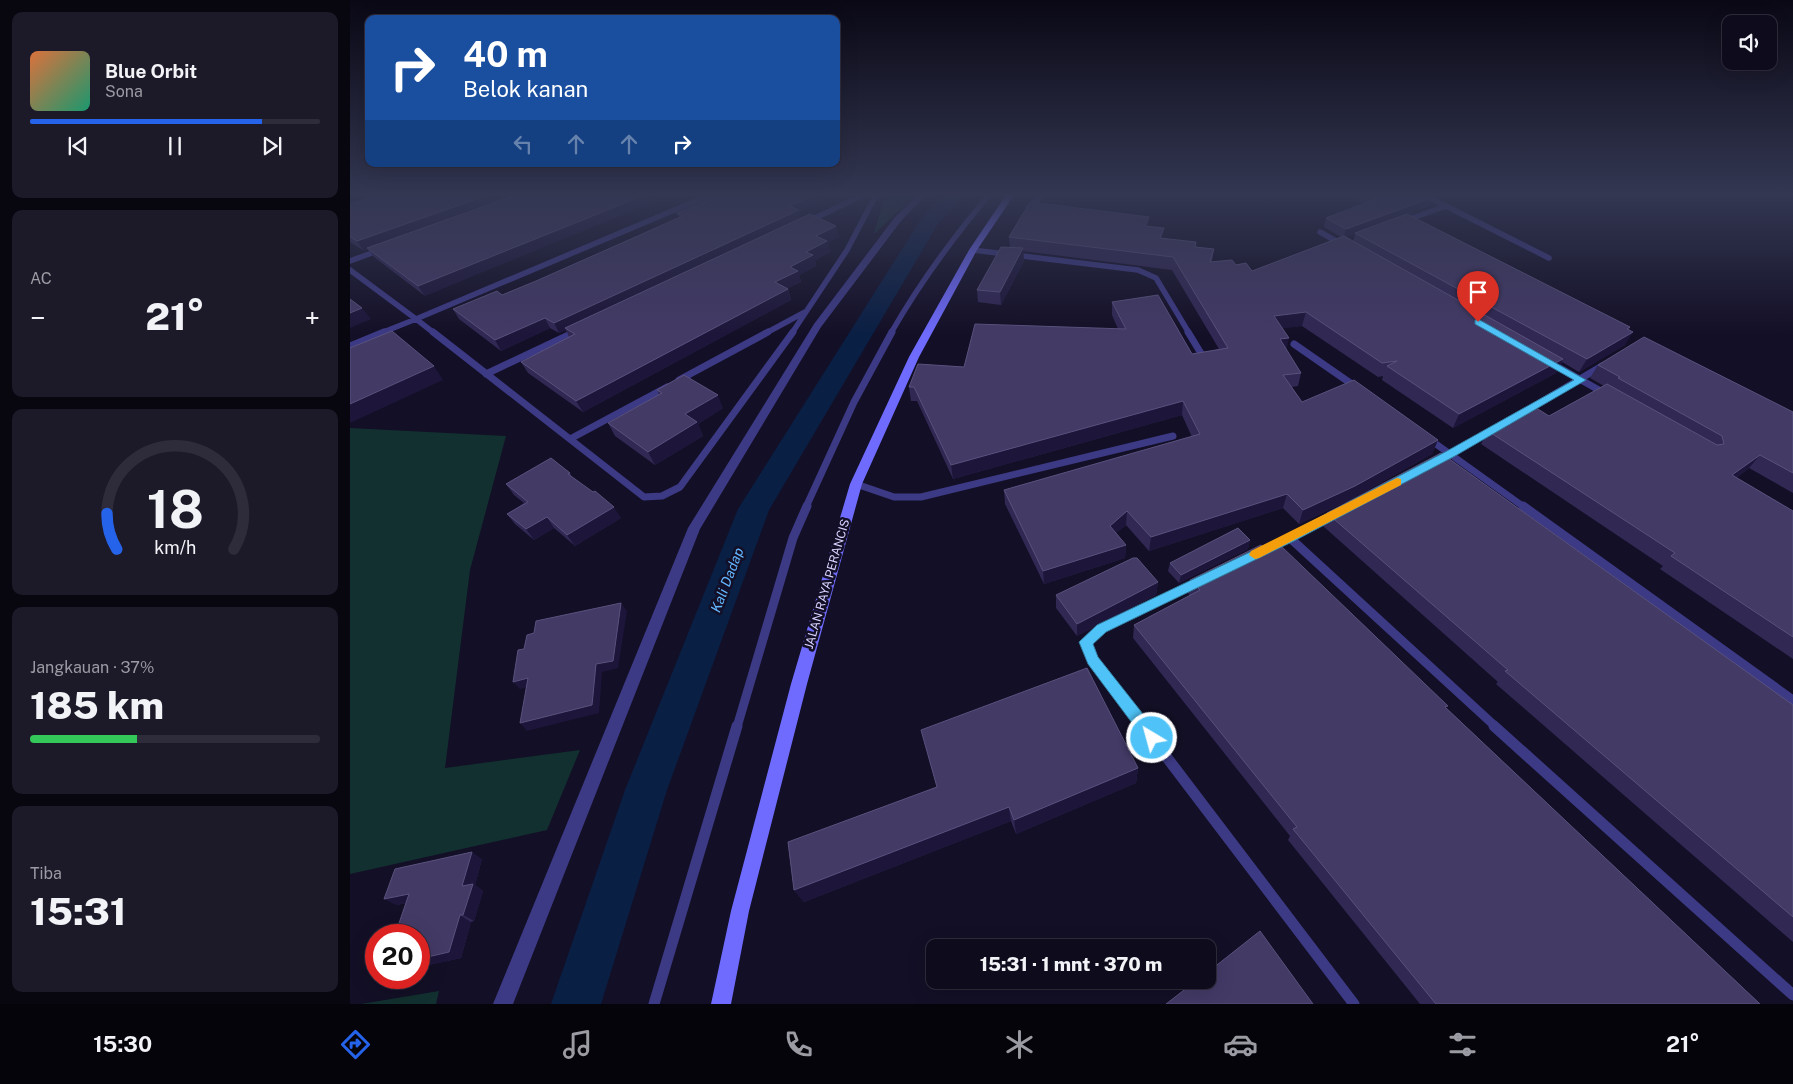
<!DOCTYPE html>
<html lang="id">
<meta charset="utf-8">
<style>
body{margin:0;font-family:"Public Sans",sans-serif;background:#1c1929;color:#f1f3f6;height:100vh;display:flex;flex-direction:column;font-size:19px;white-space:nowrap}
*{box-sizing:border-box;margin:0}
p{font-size:16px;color:#9b9ba3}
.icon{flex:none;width:28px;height:28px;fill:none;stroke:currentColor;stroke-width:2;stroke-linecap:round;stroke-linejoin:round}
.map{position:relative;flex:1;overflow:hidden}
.details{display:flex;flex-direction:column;gap:12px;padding:12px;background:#08060f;width:350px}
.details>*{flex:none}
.banner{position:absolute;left:15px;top:15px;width:475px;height:152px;border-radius:10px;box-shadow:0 5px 20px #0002,0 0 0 1px #2e2b3b;background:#1a4fa0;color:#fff;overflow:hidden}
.buttons{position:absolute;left:1372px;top:15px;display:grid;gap:10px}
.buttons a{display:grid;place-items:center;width:55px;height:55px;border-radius:10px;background:#0e0b1c;box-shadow:0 5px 20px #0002,0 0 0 1px #2e2b3b;font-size:25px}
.speed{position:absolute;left:15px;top:924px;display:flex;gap:10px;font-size:25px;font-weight:700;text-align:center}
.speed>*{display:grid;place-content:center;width:65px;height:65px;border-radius:50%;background:#0e0b1c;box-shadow:0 5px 20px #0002,0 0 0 1px #2e2b3b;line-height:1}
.speed .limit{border:8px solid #d22;background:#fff;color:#111}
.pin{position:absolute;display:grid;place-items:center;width:42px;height:42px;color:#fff;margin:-51px -21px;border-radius:50% 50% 50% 0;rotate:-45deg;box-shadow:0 0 5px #0007}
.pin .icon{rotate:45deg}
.me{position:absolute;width:55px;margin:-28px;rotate:323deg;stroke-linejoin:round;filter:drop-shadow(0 0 4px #0008)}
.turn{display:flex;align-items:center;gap:18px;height:105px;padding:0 15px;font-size:22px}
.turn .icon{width:65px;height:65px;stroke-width:2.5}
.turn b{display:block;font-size:35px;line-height:42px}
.lanes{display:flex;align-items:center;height:48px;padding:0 15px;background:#0003;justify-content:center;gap:25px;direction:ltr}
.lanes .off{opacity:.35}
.big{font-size:38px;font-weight:800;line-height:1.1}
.details .tile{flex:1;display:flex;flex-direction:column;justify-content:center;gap:8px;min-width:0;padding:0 18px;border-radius:10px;background:#1c1929}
.details .dial{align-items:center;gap:0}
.dial svg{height:130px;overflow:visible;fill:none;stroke:#2e2b3b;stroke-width:7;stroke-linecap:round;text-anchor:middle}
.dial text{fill:#f1f3f6;stroke:none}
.song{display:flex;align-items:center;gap:15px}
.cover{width:60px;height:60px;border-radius:8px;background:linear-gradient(135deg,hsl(20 70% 55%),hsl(160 70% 35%))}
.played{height:5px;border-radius:2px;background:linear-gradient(90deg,#2563eb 80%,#2e2b3b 80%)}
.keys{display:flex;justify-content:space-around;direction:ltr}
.heat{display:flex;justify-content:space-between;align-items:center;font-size:28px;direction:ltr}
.charge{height:8px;border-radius:4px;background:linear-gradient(90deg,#34c759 37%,#2e2b3b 0)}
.trip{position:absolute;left:576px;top:939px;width:290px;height:50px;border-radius:10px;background:#0e0b1c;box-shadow:0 5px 20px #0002,0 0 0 1px #2e2b3b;font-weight:800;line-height:50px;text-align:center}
.menu{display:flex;height:80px;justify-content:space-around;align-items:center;background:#06040b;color:#9b9ba3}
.menu .icon{width:35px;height:35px}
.menu .on{color:#2563eb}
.menu b{font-size:22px;color:#f1f3f6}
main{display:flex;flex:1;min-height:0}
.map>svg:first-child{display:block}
</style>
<main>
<section class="details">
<div class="tile">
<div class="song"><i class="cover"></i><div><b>Blue Orbit</b><p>Sona</p></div></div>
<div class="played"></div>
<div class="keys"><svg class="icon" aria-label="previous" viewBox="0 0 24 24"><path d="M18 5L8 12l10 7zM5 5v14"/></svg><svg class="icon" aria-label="pause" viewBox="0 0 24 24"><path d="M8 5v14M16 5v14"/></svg><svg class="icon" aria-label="next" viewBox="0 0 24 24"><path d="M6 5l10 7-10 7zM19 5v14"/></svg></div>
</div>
<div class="tile"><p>AC</p>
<div class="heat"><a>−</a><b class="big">21°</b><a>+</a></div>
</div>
<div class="tile dial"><svg viewBox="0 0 100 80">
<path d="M14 69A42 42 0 1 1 86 69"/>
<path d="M14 69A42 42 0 0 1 8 47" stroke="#2563eb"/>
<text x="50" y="56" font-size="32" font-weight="700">18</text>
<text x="50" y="72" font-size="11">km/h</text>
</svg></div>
<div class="tile"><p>Jangkauan · 37%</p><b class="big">185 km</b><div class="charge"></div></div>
<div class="tile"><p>Tiba</p><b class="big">15:31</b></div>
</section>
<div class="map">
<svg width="1443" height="1004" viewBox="0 0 1443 1004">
<rect width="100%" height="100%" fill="#130f26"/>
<path fill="#12302f" d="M535,195H566L524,234Z
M0,428L156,436L120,570L95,768L230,750L197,830L0,874Z
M89,991L86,1004H11Z"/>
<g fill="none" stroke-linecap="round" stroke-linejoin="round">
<path fill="#0a1f44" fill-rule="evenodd" d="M594,195H615L589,222L419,510L317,790L251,1004H201L275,790L388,509L571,219Z"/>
<path stroke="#3d3a85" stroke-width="5.5" d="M1074,195L1199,258
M679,207L693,195
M459,221L513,195
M1054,221L1096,206
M970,232L993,245
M623,250L788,270L806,278L839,333
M0,261L30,250
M0,270L66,319L360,195
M31,333L66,319L84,333
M222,333L227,331
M416,333L455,312
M442,333L497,250L526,195
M541,333C569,284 602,239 639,195"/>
<path stroke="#3d3a85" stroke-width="7" d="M83,332L294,497L312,496L330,487L443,332
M838,332L852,355
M944,344L1006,387
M0,346L34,332
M1201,363L1256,394
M136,374L225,332
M329,380L418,332
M1176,411L1252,366
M220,439L317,387
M1079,439L1174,507
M1089,460L1144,429
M506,484L544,497H571L823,436
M456,507L504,402L542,332"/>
<path stroke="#3d3a85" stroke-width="9" d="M1173,506L1443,700
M940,538L1146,727
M907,554L983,515
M387,727L443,538L457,506
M794,727L743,660L736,642L751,629L847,583"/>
<path stroke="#3d3a85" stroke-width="11" d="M793,726L1004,1004
M1144,726L1443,995
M304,1004L387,726"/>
<path fill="#3d3a85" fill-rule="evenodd" d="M568,195H576L551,221L471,327L350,529L163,1004H143L338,528L464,324L545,217Z"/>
<path fill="#6f6bff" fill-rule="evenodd" d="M656,195H664L627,250L569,357L512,484L457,684L399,911L381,1004H361L381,911L441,684L500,484L559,357L619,250Z"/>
</g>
<path fill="#312854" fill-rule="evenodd" d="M26,195L75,296L24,257L18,249L14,251L0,242V204Z
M371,195H486L449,212L451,218L489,237L478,242L480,252L465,260L466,266L449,275L451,282L438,288L441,300L233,412L178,373L171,362L219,337L216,330L209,333L200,328L151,351L109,319L103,309L152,295L186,281L329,217L327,213Z
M996,195H1075L1081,198L1078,207L1058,215L1280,327L1275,345L1229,372L1212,362L1206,373L1103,428L1032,380L1033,376L1028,377L952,326L932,328L936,350L951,373L948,386L942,387L952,402L1088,440L1082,454L1000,500L949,524L933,508L799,551L776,525L766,533L776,545L775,558L694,584L655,504L654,490L842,437L832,415L603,479L567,401H561L559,387L614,367L768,329L762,315V302L842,354L869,349L822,270L673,251L674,261L651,305L628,302L627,290L660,247L659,237L799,217L798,226L813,238L846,247L864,249L862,262L886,265L902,271L991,237L974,227L976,218L1014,204ZM1005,234L1003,241L996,237Z
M1248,365L1443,412V493L1399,468L1386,478L1443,511V659L1310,569L1313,566L1131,444L1138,431L1199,416L1254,386L1240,378Z
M307,390L373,408L348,424L353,436L305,465L265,436L258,423L309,395Z
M220,473L222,477L271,518L225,546L204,528L184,540L165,524L157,514L174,503L164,495L156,484Z
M977,513L1443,705V942L1146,684L1148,682L973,526Z
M900,540L898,549L829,583L818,571L820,563Z
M840,580L1096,708L1410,1004H1070L938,840L940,836L783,638L784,625L840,596L838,593Z
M808,582L806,595L727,636L706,608V595Z
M788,768L786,783L666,834L661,821L454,902L444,890L438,842Z
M132,859L125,885L133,891L124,921L121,922L111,958L69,967V935L56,903L46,905Z"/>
<path fill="#1d163a" d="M138,195H169L17,248L18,249L14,251L7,241Z
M295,195H321L75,296L68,286Z
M464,195H486L449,212L451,219L215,328L216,330L209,333L204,323L440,206Z
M1081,198L1078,207L1007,233H1005V234L993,238L996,229Z
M799,217L798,229L795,226Z
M486,226L489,237L478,242L480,252L465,260L466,266L449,275L451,282L429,293L425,282L456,252L466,236Z
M814,228L812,241L810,238Z
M673,248L674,261L651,305L650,292Z
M438,289L441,300L233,412L226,401Z
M12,308L21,319L0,328V313Z
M956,312L952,326L921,330L924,316Z
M195,318L200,328L151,351L145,340Z
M1280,327L1274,337L1283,332L1275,345L1229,372L1237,359Z
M939,338L936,352L930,339Z
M1213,359L1206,373L1103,428L1109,414Z
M84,366L93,380L0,423V404Z
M368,395L373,408L348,424L353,436L305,465L298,452L335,414Z
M833,401L832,415L603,479L601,465Z
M1088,440L1082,454L1000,500L949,524L953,510Z
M1410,455L1399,468L1370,489L1382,475Z
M937,494L933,508L799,551L801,537Z
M264,507L271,518L225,546L217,535Z
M777,511L776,525L759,539L760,526Z
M197,517L204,528L184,540L176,529Z
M900,540L898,549L829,583L831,575Z
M776,545L775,558L694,584L693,571Z
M808,582L806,595L727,636V624Z
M271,603L277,611L268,668L252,672L249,713L177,731L170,723L246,664Z
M178,678L185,686L170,689L163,682Z
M788,768L786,783L666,834L664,820Z
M659,807L661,821L454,902L444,890Z
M122,852L132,859L125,885L133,891L124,921L113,915L112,886Z
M59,894L70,900L46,905L34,899Z
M110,915L121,922L111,958L69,967V959Z"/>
<path fill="#433a66" stroke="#5a527e" d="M26,195H138L7,241L0,237V204Z
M166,195H295L68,286L17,248Z
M371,195H464L440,206L449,210L204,323L195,318L145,340L103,309L147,291L152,295L186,281L333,216L327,213Z
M1017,195H1075L1081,198L996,229L976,218L1026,199Z
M680,202L799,217L795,226L814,228L810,238L846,242L845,247L864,249L860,262L882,260L886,265L896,263L902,271L994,236L1213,359L1109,414L1037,366L1047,361L1032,363L956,312L924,316L939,338L930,339L951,373L933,375L952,402L1004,380L1088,440L1005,486L953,510L937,494L801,537L777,511L760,526L776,545L693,571L654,490L850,434L833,401L601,465L564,387H559L568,364L614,367L625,324L776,329L762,302L808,295L842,354L878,348L823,257L659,237Z
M460,214L486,226L466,236L477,241L456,252L463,255L440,267L448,271L425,282L438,289L226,401L171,362L225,334L215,328Z
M1057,214L1280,327L1277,329L1283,332L1237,359L1005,233Z
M651,247L673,248L650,292L627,290Z
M0,299L12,308L0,313Z
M42,331L84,366L0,404V348Z
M1294,337L1443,412V473L1410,455L1382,475L1443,511V637L1321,556L1325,553L1138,431L1183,406L1199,416L1257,384L1367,445L1374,444L1372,436L1268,378L1270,377L1248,365Z
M334,375L368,395L335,414L347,422L298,452L258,423L312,393L307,390Z
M1091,453L1443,705V917L1155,671L1158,670L977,513Z
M201,458L220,473L218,474L243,492L245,491L264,507L217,535L197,517L176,529L157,514L178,502L156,484Z
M888,528L900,540L831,575L820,563Z
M911,545L918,551L930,545L1098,706L1095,707L1410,1004H1086L943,829L947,827L784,625L850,590L840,580Z
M783,558H787L808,582L727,624L706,595Z
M271,603L263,661L246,664L242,705L170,723L178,678L163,682L168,650L174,649L177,635L184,633L186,621Z
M737,668L788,768L664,820L659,807L444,890L438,842L587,787L571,730Z
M122,852L112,886L123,884L113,915H110L99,952L69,959V935H45L59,894L34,899L45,869Z
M910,931L963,1004H816L847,980H858V972Z"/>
<linearGradient id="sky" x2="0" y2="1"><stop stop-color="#0a0815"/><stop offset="0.58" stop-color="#333752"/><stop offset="1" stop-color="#333752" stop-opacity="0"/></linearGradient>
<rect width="1443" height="335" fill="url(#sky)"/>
<path fill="#4fc3f7" stroke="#337fa1" d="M1128,319L1236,380L1105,456L944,541L756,632L743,644L748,657L808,733L810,738L808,743L802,745L797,743L738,664L729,642L747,625L936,535L1097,451L1224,380L1125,324V320Z"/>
<path fill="#f59e0b" d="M1047,478L1051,479V485L909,558L905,559L899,555L901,551Z"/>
<g text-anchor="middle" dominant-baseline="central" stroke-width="5" stroke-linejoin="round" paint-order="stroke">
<g font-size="12" fill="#d9d4ff" stroke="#130f26">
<text transform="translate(477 584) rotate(-74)">JALAN RAYA PERANCIS</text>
</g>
<g font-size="14" font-style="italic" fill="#62b6ff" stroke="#130f26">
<text transform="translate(377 580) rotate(-69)">Kali Dadap</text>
</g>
</g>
</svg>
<div class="buttons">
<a><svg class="icon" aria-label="sound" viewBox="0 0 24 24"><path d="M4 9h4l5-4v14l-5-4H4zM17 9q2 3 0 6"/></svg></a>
</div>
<div class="speed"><div class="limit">20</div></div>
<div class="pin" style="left:1128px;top:322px;background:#d93025"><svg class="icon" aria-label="arrive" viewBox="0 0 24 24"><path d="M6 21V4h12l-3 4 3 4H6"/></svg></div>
<svg class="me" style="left:802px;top:738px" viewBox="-20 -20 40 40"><circle r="17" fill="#4fc3f7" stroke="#fff" stroke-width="3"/><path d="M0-11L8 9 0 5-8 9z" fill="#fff"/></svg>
<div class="trip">15:31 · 1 mnt · 370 m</div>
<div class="banner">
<div class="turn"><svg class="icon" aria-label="right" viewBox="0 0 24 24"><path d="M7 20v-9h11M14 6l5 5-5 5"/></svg><div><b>40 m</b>Belok kanan</div></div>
<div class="lanes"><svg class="icon off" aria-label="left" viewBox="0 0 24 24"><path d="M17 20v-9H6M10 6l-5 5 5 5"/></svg><svg class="icon off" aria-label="ahead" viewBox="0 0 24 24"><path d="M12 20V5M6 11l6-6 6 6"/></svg><svg class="icon off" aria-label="ahead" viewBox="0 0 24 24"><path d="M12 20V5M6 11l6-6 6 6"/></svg><svg class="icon" aria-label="right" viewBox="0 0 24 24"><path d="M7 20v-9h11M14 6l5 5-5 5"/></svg></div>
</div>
</div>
</main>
<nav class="menu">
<b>15:30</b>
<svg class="icon on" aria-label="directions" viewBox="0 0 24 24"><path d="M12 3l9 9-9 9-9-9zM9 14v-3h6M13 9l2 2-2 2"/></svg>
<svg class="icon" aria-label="music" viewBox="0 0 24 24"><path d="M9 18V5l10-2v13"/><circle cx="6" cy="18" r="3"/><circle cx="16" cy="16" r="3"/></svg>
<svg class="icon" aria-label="phone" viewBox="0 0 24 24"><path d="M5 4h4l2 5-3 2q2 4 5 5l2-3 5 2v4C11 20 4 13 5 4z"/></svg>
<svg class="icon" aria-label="climate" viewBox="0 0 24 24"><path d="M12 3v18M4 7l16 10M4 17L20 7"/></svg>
<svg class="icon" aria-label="car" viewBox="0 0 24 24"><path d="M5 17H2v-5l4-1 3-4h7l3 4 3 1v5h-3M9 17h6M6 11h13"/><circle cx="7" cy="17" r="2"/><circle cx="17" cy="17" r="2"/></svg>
<svg class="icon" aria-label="filters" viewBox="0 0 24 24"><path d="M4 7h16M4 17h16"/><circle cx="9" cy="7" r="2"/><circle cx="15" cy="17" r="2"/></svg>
<b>21°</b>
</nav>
